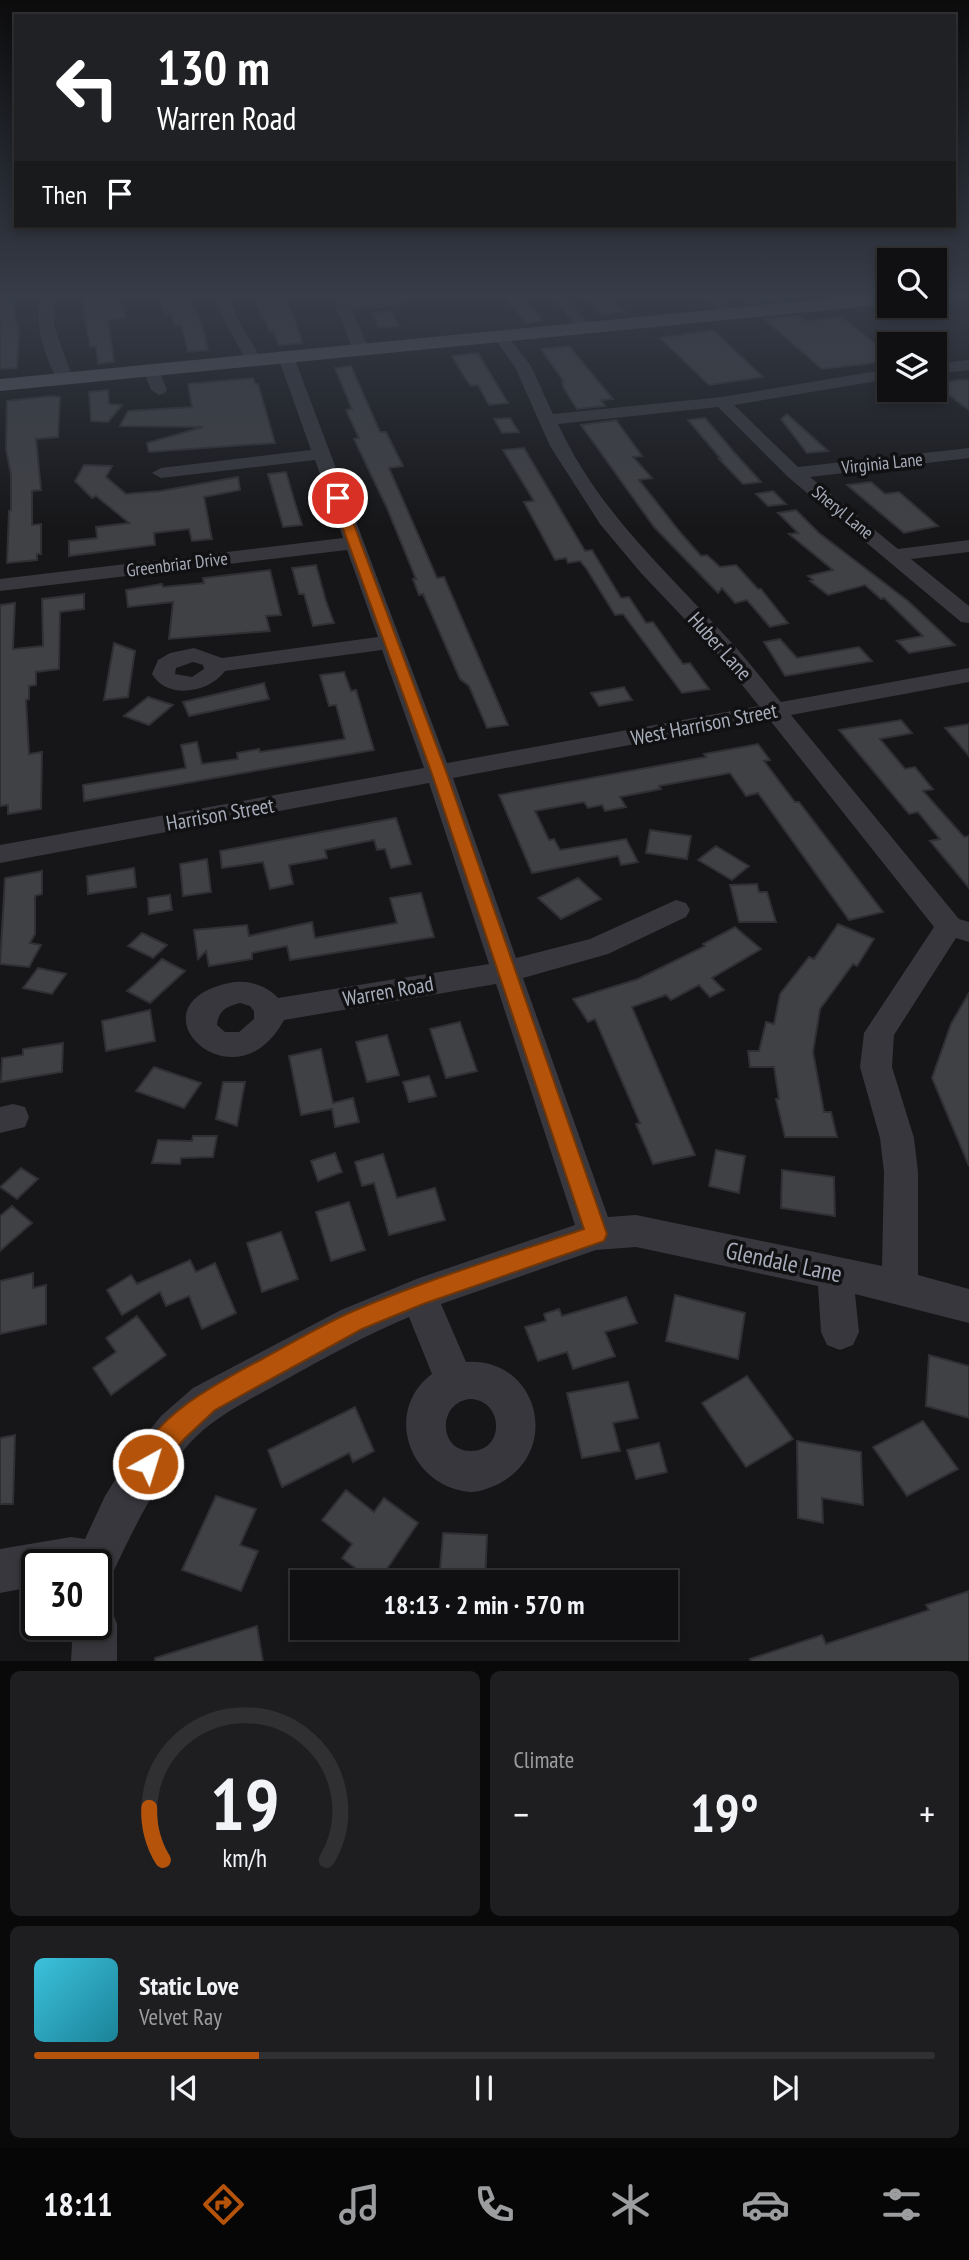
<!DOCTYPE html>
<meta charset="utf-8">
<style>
body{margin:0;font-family:"PT Sans Narrow",sans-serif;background:#1e1e20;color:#f1f3f6;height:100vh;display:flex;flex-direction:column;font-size:26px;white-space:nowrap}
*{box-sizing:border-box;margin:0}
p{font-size:23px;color:#9c9d9f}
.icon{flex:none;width:38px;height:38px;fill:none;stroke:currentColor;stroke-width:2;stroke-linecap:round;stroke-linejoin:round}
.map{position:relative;height:1661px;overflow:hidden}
.side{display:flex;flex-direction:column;gap:10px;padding:10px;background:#09090a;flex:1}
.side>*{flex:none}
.banner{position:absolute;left:14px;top:14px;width:942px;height:214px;border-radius:0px;box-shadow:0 4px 10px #0003,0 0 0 2px #303032;background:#202124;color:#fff;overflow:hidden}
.controls{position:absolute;left:877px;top:248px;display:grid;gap:14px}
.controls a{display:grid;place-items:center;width:70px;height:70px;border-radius:0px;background:#101012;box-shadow:0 4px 10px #0003,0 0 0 2px #303032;font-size:35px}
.speed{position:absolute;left:21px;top:1549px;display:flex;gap:14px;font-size:35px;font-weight:700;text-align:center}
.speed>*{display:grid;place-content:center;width:91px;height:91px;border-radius:50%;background:#101012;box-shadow:0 4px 10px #0003,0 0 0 2px #303032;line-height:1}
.speed .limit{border:4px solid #111;border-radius:10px;background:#fff;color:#111}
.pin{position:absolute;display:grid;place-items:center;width:60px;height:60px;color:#fff;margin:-30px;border:4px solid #fff;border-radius:50%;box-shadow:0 2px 7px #0007}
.me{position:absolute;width:77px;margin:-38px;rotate:39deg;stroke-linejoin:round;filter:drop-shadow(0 0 5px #0008)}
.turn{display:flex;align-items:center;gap:24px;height:147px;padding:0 28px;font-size:32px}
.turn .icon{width:91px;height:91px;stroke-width:2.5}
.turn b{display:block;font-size:49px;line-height:60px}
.then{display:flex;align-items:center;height:66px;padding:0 28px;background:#0003;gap:14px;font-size:26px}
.big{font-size:52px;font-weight:600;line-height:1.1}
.side .widget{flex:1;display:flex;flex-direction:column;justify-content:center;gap:10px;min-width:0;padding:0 24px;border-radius:10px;background:#1e1e20}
.side .dial{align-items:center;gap:0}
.dial svg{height:182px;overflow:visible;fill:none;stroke:#303032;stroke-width:7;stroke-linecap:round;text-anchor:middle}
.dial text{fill:#f1f3f6;stroke:none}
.song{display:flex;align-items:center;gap:21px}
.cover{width:84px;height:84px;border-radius:10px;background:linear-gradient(135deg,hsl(190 70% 55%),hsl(190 70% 35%))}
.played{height:7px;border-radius:4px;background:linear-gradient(90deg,#b45309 25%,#303032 25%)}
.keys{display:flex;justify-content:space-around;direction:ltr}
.heat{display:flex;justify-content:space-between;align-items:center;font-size:38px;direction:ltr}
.side .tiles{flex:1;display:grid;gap:10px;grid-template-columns:1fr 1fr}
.widget:last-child{grid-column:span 2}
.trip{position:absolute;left:290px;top:1570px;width:388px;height:70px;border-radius:0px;background:#101012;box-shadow:0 4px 10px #0003,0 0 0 2px #303032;font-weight:600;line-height:70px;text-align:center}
.dock{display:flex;height:112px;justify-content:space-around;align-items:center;background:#060607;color:#9c9d9f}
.dock .icon{width:49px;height:49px}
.dock .on{color:#b45309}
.dock b{font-size:32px;color:#f1f3f6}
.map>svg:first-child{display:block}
</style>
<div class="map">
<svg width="969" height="1662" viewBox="0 0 969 1662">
<rect width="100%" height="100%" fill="#161618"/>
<path fill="#404145" stroke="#303034" stroke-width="2" d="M14,296L15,318L19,330L17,368L0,369V297Z
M87,296H119L126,318L108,320L114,362L98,364L96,346L90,347L84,312V300L88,299Z
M160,296H189L202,325L208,350L188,352L181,324L174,325L172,314H164Z
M284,296L297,325L302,343L279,345L273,330L269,331L265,318H262L254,297Z
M504,296H522L543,321L526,323Z
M584,296H608L625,312L602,315Z
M737,296H775L781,300L746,304Z
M391,311L399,326L379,327L372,313Z
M799,315L806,321L842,317L889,355V361L822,369L764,319Z
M713,330L763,377L709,385L660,338Z
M569,346L613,399L601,400L605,406L577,409L563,387L562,382H564L541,349Z
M478,353L508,403L489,405L478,385L471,386L465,378L452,356Z
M351,366L380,432H386L403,466L389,468L437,578L444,577L508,725L487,728L469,686L460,679L423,594L419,595L413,579H416L387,508L354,439L359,438L346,410L352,409L335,368Z
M253,378L255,384H258L275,443L149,452L147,443L203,427L120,426L128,411L192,407L188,384Z
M957,380H969V410L934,384Z
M108,390L109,404L122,405L108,422L91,421L89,392Z
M51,396L60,397L58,437L36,439L41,490L32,491V525L41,524V554H37V560L7,563L9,511L11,510V475L6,449L7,401Z
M787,414L828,451L807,453L781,419Z
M510,418L519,432L502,433L494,419Z
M705,418L733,451L761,482L743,484L719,459H721L688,420Z
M616,420L642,456L633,457L652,478L639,480L680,532L701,556L707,555L720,567L736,565L758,589H761L788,623L770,627L747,600L735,603L722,588L718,593L654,527L581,425Z
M524,448L585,551L592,550L621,598L629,597L646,623L653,622L683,664L690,663L709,689L682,693L623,614L615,615L586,568L580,561L568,563L566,558L555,560L524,502L534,501L503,450Z
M84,465L112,466L106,477L126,494L161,491L238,477L240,490L204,497L212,539L192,541L189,529L154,533L155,545L69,556V541L97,538L96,527L129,523L96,496L92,498L75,481Z
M286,472L295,503L302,525L283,527L268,474Z
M871,482L885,494L899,492L938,526L904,533L847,485Z
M773,491L786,504L768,506L756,494Z
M796,510L819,533L908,601L955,645L909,653L897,641L923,636L884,598L881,599L865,585L828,595L810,581L813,580L808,576L833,570L789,534L798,533L778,513Z
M316,565L326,601L334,623L313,626L304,594H299L292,568Z
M270,570L281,615L266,616L270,631L169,639L173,602L128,607L126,590L162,584L163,587L204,583L203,578Z
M84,594V609L60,612L59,669L36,672V685L29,686V699L26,700L29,754L42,752L41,809L8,814V805L0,806V605L15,603L13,649L43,646L42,599Z
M780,639L797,658L859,647L872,661L785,676L764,642Z
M114,643L135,651L128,697L104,700Z
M344,672L351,691L356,690L374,750L84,801L83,785L186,768L181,745L197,742L202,764L238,759L237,753L259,749L260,752L345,739L336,705L329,706L320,675Z
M264,683L269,699L189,716L183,702Z
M624,687L632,700L599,706L591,693Z
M148,697L173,705L149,725L124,716Z
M901,720L912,733L880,739L905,769L915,767L933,789L923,791L964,837L969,836V888L930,841L940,839L918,812L909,814L839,730Z
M969,724V756L945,728Z
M758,744L770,760L764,761L795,802H799L883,912L849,920L758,793L746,796L730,773L659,786L661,789L620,797L626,807L605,811L602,805L588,808L584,802L535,811L549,840L554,839L560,850L626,839L638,862L621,865L618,856L532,873L499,795L706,757L704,754Z
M396,818L411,864L391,868L385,849L377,850L374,840L325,850L327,858L289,865L293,884L270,889L263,862L222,868L220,851Z
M650,830L691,836L687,859L646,853Z
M716,846L749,866L732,880L698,860Z
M207,859L211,892L183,896L180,864Z
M134,868L136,887L88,894L87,876Z
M42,871V894L35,896V934L30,943L41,945L29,967L0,964L5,878Z
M578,878L601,899L561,919L538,898Z
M757,884L759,892H767L776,922H739L730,885Z
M421,893L434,937L290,960L287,946L252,953V959L209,966L206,951L198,959L194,930L247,925L249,936L312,922L315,938L397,923L390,898Z
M170,895L172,910L149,914L148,898Z
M838,924L874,939L857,966L853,964L820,1009L813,1052L824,1112H831L837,1137H785L776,1099H779L774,1067H750L748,1051H759L766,1022L774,1024L780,994L809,957L814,959Z
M735,927L761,949L712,978L724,990L710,997L699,985L671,1000L666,995L632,1007L695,1155L653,1164L636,1124L640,1123L595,1019L588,1022L573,999L638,979L705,946L703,944Z
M142,933L167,945L153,958L128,946Z
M162,959L185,971L150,1003L127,991Z
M38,968L66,974L52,994L23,988Z
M969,993V1166L932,1078L951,1024Z
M150,1010L155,1041L106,1051L102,1021Z
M460,1022L477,1071L446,1078L430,1029Z
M387,1035L399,1075L367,1082L356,1042Z
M63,1043L62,1072L1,1082L2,1058L23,1055V1049Z
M321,1049L333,1103L353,1098L359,1122L335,1127L332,1109L301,1115L289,1056Z
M154,1067L201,1083L184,1108L136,1091Z
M429,1076L436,1096L409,1102L403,1082Z
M223,1082H245L237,1126L216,1119Z
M193,1136H217L213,1157L181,1158L180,1164L152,1163L158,1140L192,1141Z
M716,1150L745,1156L739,1193L709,1186Z
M335,1153L342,1172L318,1181L311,1161Z
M383,1154L397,1198L435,1188L445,1220L389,1235L374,1183L362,1186L355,1162Z
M21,1168L38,1179L17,1199L0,1187Z
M782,1170L834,1177L835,1216L781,1208Z
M349,1202L365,1250L331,1261L316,1212Z
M12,1206L32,1223L0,1251V1216Z
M281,1232L298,1279L262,1292L247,1243Z
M190,1260L196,1272L215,1263L236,1313L202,1329L189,1296L166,1306L160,1292L122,1315L107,1290L131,1275L137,1284Z
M33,1273V1288L46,1285V1324L0,1334V1281Z
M675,1295L745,1313L738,1359L666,1341Z
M626,1297L637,1323L605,1332L615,1356L573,1369L567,1352L538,1361L525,1327L546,1321L544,1314L559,1309L562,1316Z
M137,1316L166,1355L111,1395L93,1368L116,1352L106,1338Z
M929,1355L969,1366V1418L926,1406Z
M747,1376L793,1439L746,1467L702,1403Z
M628,1382L638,1418L613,1423L620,1451L582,1458L567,1393Z
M355,1407L374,1451L353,1462L349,1453L282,1487L268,1450Z
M923,1421L958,1469L907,1496L873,1447Z
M15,1435L13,1504H0V1438Z
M797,1441L861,1452L863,1505L822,1498L823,1523L798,1518Z
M659,1443L667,1472L636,1479L627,1450Z
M346,1490L374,1512L384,1498L418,1523L378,1582H374L342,1558L352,1544L322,1520Z
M216,1496L256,1509L240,1545L258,1551L241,1591L182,1570Z
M443,1533L487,1535L485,1582H439Z
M969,1591V1662H751L750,1659L822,1635L826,1644L929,1610L926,1605Z
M257,1626L263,1662H155V1658Z"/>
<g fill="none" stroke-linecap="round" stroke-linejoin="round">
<path fill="#37373d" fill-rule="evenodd" d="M41,296H55L54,326L73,379L71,382H59C45,359 33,323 41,296Z
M215,296H229L238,320L262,360L259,363H249L246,360L224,320Z
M336,296H382L379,299L389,298L387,296H401L405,302L398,306L357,309L352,308V302H349L369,350L361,355L353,350L333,299Z
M551,296H565L590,325L592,328L590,331H580Z
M703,296H718L737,314L735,317H725Z
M500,332L505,333L531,366L553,414L722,397L889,369V379L734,405L798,467L969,448V458L810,477L898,549L969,540V552L911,559L969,606V623L961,622L788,477L718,407L558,424C599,513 666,570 730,641C748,660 764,682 781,702L969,668V682L791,715L959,919L969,922V942L956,938L894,1035L892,1067L914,1138L918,1172V1275L969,1289V1323L855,1294L859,1332L853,1345L840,1350L827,1345L821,1332L818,1286L636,1247L596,1250L441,1304L466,1362C543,1357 565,1463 486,1489C473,1494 462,1492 449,1487C403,1468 389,1406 432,1374L409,1317C366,1335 326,1357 285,1380C251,1399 214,1416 188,1445C154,1485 132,1532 110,1579L96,1585V1564H37V1586L0,1593V1549L71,1537L85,1539L105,1496L134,1450L161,1416L193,1388L341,1310L419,1278L575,1225L496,984L284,1020C235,1112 125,1006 229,983C246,979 267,985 278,998L489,964L429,783L0,863V845L424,768L382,650L225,671C209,693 167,700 152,674L158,660L170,653L194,648L222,658L378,637L347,550L0,591V579L343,538L315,460L161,478L152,473L161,468L311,450L278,357L286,352L294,357L447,763L759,706L715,651L641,573L600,524L550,446L515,367L493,336ZM193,662L203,665L204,669L192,677L175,674L176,668ZM769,719L934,927L864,1033L860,1067L880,1138L884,1172L882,1266L636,1215L608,1217L523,978L608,954L686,917L690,910L686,903L676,900L590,939L516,958L453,778ZM240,1003L250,1006L254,1011V1019L239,1032H225L217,1025C218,1011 227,1006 240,1003ZM471,1399C504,1401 505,1451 471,1451C437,1451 438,1401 471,1399Z
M969,360V370L934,374V364Z
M151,365L159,370L167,390L165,393L159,395L151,390L143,370Z
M13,1104L25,1107L29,1117L25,1127L0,1133V1107Z
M96,1602L111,1608L117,1624V1662H71L73,1624H96Z"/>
<path fill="#53545c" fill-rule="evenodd" d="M854,296H889V304L0,391V379Z"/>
</g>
<linearGradient id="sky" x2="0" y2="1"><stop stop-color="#0c0c0d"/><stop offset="0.56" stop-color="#363c48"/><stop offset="1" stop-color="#363c48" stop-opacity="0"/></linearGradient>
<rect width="969" height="528" fill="url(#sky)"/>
<path fill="#b45309" stroke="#753606" stroke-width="2" d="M338,495L344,498L447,774L607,1234L604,1241L423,1304L362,1329L215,1410L184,1439L156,1473L148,1476L139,1473L135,1464C157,1413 218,1383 264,1358C292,1343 320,1326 349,1313C425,1280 505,1256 584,1229L432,774L332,498Z"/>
<g text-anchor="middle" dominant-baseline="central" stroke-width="7" stroke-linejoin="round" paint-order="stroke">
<g font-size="18" fill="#a7acb9" stroke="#111113">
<text transform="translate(882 463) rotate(-6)">Virginia Lane</text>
<text transform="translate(843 512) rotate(39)">Sheryl Lane</text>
<text transform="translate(177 564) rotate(-7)">Greenbriar Drive</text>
</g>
<g font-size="21" fill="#a7acb9" stroke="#111113">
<text transform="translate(720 646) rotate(48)">Huber Lane</text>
<text transform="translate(704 724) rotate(-11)">West Harrison Street</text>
<text transform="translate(220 814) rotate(-10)">Harrison Street</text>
<text transform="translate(388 991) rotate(-10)">Warren Road</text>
</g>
<g font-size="24" fill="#a7acb9" stroke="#111113">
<text transform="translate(784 1262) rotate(12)">Glendale Lane</text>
</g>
</g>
</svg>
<div class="controls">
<a><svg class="icon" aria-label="search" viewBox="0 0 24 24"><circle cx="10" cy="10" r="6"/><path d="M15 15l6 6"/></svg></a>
<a><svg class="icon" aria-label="layers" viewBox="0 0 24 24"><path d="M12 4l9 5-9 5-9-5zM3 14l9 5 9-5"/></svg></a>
</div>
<div class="speed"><div class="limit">30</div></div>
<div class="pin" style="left:338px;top:498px;background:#d93025"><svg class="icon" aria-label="arrive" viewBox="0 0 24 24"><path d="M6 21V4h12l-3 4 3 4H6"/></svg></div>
<svg class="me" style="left:148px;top:1464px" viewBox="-20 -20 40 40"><circle r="17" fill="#b45309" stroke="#fff" stroke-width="3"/><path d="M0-11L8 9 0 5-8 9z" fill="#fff"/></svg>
<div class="trip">18:13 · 2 min · 570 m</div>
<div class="banner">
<div class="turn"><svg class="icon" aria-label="left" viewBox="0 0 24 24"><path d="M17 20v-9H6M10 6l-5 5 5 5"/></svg><div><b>130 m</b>Warren Road</div></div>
<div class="then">Then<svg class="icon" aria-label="arrive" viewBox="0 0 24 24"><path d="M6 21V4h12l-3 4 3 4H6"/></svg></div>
</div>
</div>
<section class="side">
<div class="tiles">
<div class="widget dial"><svg viewBox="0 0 100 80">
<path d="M14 69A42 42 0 1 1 86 69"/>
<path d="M14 69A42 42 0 0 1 8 46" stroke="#b45309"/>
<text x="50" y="56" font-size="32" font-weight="700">19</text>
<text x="50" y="72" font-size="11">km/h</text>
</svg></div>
<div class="widget"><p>Climate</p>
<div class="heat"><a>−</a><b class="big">19°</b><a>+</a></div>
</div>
<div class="widget">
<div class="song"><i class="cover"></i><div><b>Static Love</b><p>Velvet Ray</p></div></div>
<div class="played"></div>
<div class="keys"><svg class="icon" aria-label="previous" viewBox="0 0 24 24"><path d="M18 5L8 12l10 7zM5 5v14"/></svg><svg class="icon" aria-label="pause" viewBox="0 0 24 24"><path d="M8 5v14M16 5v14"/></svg><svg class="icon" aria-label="next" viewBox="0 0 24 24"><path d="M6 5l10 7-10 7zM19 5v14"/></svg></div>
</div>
</div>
</section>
<nav class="dock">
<b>18:11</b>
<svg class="icon on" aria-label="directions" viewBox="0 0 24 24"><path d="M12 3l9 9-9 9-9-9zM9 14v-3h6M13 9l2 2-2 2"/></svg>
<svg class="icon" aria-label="music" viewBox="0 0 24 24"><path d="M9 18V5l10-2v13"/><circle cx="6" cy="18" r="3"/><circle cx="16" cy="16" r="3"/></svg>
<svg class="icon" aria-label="phone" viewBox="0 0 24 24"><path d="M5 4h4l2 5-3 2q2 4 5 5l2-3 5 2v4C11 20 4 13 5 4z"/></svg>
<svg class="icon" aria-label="climate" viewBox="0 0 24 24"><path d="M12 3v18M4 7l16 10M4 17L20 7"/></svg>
<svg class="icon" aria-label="car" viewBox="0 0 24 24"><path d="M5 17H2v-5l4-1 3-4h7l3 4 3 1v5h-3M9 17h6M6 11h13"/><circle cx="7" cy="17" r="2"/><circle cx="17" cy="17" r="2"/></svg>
<svg class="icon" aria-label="filters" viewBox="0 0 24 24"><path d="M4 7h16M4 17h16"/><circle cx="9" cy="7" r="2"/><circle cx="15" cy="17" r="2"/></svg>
</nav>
